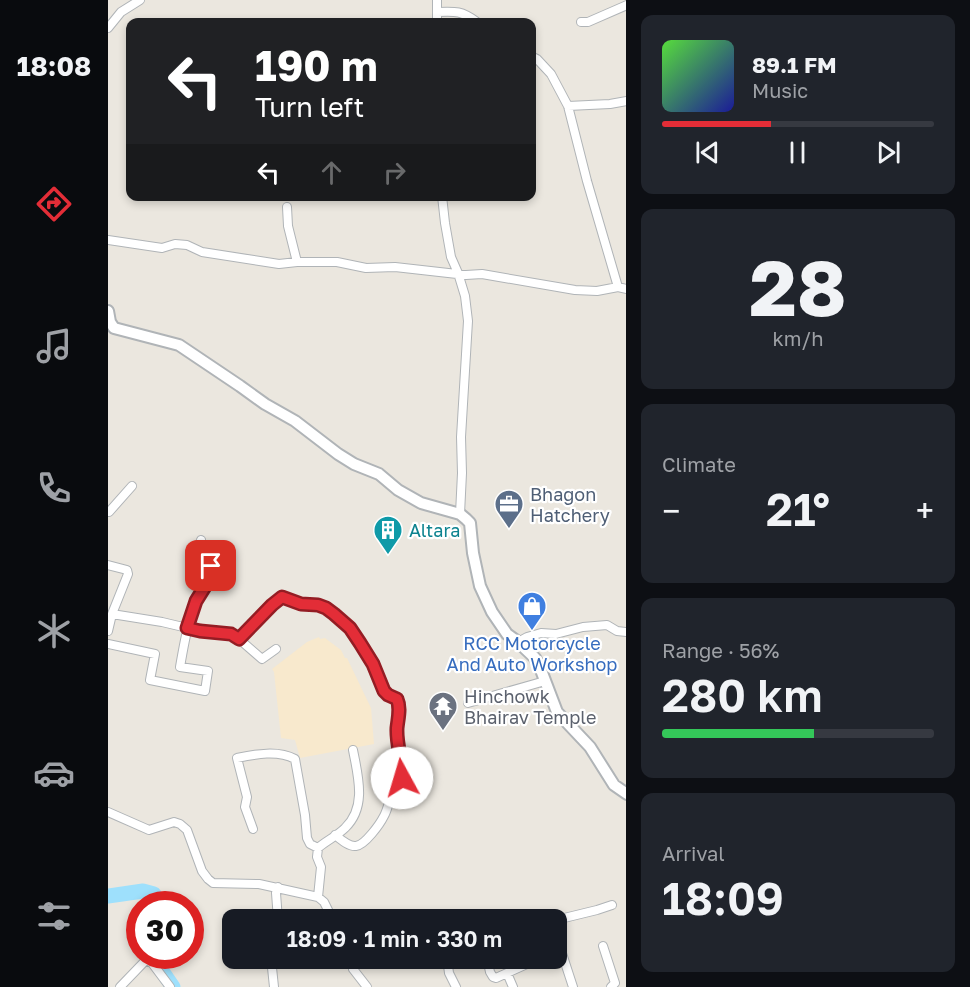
<!DOCTYPE html>
<meta charset="utf-8">
<style>
body{margin:0;font-family:"Golos Text",sans-serif;background:#20242c;color:#f1f3f6;height:100vh;display:flex;flex-direction:column;font-size:22px;white-space:nowrap}
*{box-sizing:border-box;margin:0}
p{font-size:20px;color:#9ea1a6}
.icon{flex:none;width:33px;height:33px;fill:none;stroke:currentColor;stroke-width:2;stroke-linecap:round;stroke-linejoin:round}
.map{position:relative;flex:1;overflow:hidden}
.panel{display:flex;flex-direction:column;gap:15px;padding:15px;background:#0d0f14;width:344px}
.panel>*{flex:none}
.hud{position:absolute;left:18px;top:18px;width:410px;height:183px;border-radius:12px;box-shadow:0 3px 9px #0003;background:#202124;color:#fff;overflow:hidden}
.speed{position:absolute;left:18px;top:891px;display:flex;gap:12px;font-size:30px;font-weight:700;text-align:center}
.speed>*{display:grid;place-content:center;width:78px;height:78px;border-radius:50%;background:#171b24;box-shadow:0 3px 9px #0003;line-height:1}
.speed .limit{border:9px solid #d22;background:#fff;color:#111}
.pin{position:absolute;display:grid;place-items:center;width:51px;height:51px;color:#fff;margin:-26px;border-radius:12px;box-shadow:0 3px 9px #0006}
.me{position:absolute;width:66px;margin:-33px;rotate:354deg;stroke-linejoin:round;filter:drop-shadow(0 0 4px #0008)}
.turn{display:flex;align-items:center;gap:21px;height:126px;padding:0 30px;font-size:27px}
.turn .icon{width:78px;height:78px;stroke-width:2.5}
.turn b{display:block;font-size:42px;line-height:51px}
.lanes{display:flex;align-items:center;height:57px;padding:0 30px;background:#0003;justify-content:center;gap:30px;direction:ltr}
.lanes .off{opacity:.35}
.big{font-size:45px;font-weight:600;line-height:1.1}
.panel .tile{flex:1;display:flex;flex-direction:column;justify-content:center;gap:9px;min-width:0;padding:0 21px;border-radius:12px;background:#20242c}
.panel .dial{align-items:center;gap:0}
.dial b{font-size:78px;line-height:1}
.song{display:flex;align-items:center;gap:18px}
.cover{width:72px;height:72px;border-radius:9px;background:linear-gradient(135deg,hsl(110 70% 55%),hsl(240 70% 35%))}
.played{height:6px;border-radius:3px;background:linear-gradient(90deg,#e32d37 40%,#363941 40%)}
.keys{display:flex;justify-content:space-around;direction:ltr}
.heat{display:flex;justify-content:space-between;align-items:center;font-size:33px;direction:ltr}
.charge{height:9px;border-radius:4px;background:linear-gradient(90deg,#34c759 56%,#363941 0)}
.trip{position:absolute;left:114px;top:909px;width:345px;height:60px;border-radius:12px;background:#171b24;box-shadow:0 3px 9px #0003;font-weight:600;line-height:60px;text-align:center}
main{display:flex;flex:1;min-height:0}
.tabs{display:flex;flex-direction:column;width:108px;justify-content:space-around;align-items:center;background:#090b0e;color:#9ea1a6}
.tabs .icon{width:42px;height:42px}
.tabs .selected{color:#e32d37}
.tabs b{font-size:27px;color:#f1f3f6}
.map>svg:first-child{display:block}
</style>
<main>
<nav class="tabs">
<b>18:08</b>
<svg class="icon selected" aria-label="directions" viewBox="0 0 24 24"><path d="M12 3l9 9-9 9-9-9zM9 14v-3h6M13 9l2 2-2 2"/></svg>
<svg class="icon" aria-label="music" viewBox="0 0 24 24"><path d="M9 18V5l10-2v13"/><circle cx="6" cy="18" r="3"/><circle cx="16" cy="16" r="3"/></svg>
<svg class="icon" aria-label="phone" viewBox="0 0 24 24"><path d="M5 4h4l2 5-3 2q2 4 5 5l2-3 5 2v4C11 20 4 13 5 4z"/></svg>
<svg class="icon" aria-label="climate" viewBox="0 0 24 24"><path d="M12 3v18M4 7l16 10M4 17L20 7"/></svg>
<svg class="icon" aria-label="car" viewBox="0 0 24 24"><path d="M5 17H2v-5l4-1 3-4h7l3 4 3 1v5h-3M9 17h6M6 11h13"/><circle cx="7" cy="17" r="2"/><circle cx="17" cy="17" r="2"/></svg>
<svg class="icon" aria-label="filters" viewBox="0 0 24 24"><path d="M4 7h16M4 17h16"/><circle cx="9" cy="7" r="2"/><circle cx="15" cy="17" r="2"/></svg>
</nav>
<div class="map">
<svg width="519" height="987" viewBox="0 0 519 987">
<rect width="100%" height="100%" fill="#ebe7df"/>
<path fill="#f8e9cd" d="M211,637L212,639L217,638L233,650L237,658H239L263,708L266,744L192,758L187,740L173,738L166,672L164,669L199,642Z"/>
<g fill="none" stroke-linecap="round" stroke-linejoin="round">
<path stroke="#9ee0fc" stroke-width="15" d="M0,896L35,891L46,894L51,904
M51,956L54,971L65,987"/>
<g stroke="#b0b4b7" stroke-width="10">
<path id="minor" d="M329,0V22
M329,12C348,11 354,11 369,22
M473,22H480L519,5
M0,28L13,12L32,0
M423,56L429,59L443,74L460,106L479,181L510,287
M460,106L502,104L519,101
M334,196L337,223L343,257L350,273L357,296L360,321L353,437L354,473L352,514
M179,207L180,226L189,262
M0,240L54,248L67,244L79,245L94,252L171,264L189,262H229L258,268L287,267L358,275L374,274L467,290L489,291L510,287L519,289
M0,512H1L24,486
M0,565L19,570L20,574L4,614
M0,631L4,614L54,622L92,631L123,634L131,639L154,659L168,649
M131,639L164,605L174,597L193,604L210,605L218,608L226,613L242,628L252,643L265,664L276,691L280,695L289,698C293,709 289,720 289,731C288,746 297,764 294,778C292,785 286,791 283,798C280,804 279,811 276,816C272,824 257,845 248,846C241,847 232,839 227,835
M410,642L419,637L433,633L448,634L475,627L499,625L509,631L519,632
M0,644L47,654L42,680L97,691L100,671L72,667C78,633 83,598 106,572L103,566L88,561L87,558L93,540
M360,703L437,681
M0,812L41,830L66,822L72,824L79,830L94,871L100,879L105,883L151,884L210,897L216,902L225,920
M145,829L137,807L139,797L129,758C148,754 170,750 187,759L197,815L199,838L202,844L210,848
M170,887L168,893L170,920
M210,897L213,867L209,857L210,848C218,841 229,836 237,828C259,807 250,776 245,750
M437,920H438
M448,920L489,910L504,905
M448,935L465,987
M495,946L507,983L503,987
M163,958L166,987
M243,958L245,969L259,987
M339,958L341,973L348,987
M379,958L382,972L385,977L388,978L432,958
M399,973L405,987
M12,987L38,960L44,963L62,987"/>
</g>
<g stroke="#b0b4b7" stroke-width="14">
<path id="tertiary" d="M0,311L2,322L6,328L71,345L132,386L157,404L187,421L230,454L246,464L271,474L290,490L313,503L352,514L358,519L362,523L365,553L372,586L384,612L399,634L410,642L427,658L433,670L449,712L482,747L506,785L519,794"/>
</g>
<use href="#minor" stroke="#fff" stroke-width="8"/>
<use href="#tertiary" stroke="#fff" stroke-width="10"/>
</g>
<g fill="none" stroke-linecap="round" stroke-linejoin="round">
<g stroke="#941d24" stroke-width="15">
<path id="route" d="M103,566L106,572L88,601L79,628L92,631L123,634L131,639L164,605L174,597L193,604L210,605L218,608L226,614L242,628L252,643L265,664L276,691L280,695L289,699C293,708 290,718 289,728C288,745 295,761 294,778"/>
</g>
<use href="#route" stroke="#e32d37" stroke-width="10"/>
</g>
<defs>
<g id="office-pin" transform="scale(1.5)"><path d="M0 17L-7.5 6A9.5 9.5 0 1 1 7.5 6Z" fill="#5c6f8a" stroke="#fff"/><path d="M-6-3h4V-5.5h4V-3h4V5H-6ZM-1-4.5V-3h2v-1.5ZM-6 0V1H6V0Z" fill="#fff"/></g>
<g id="building-pin" transform="scale(1.5)"><path d="M0 17L-7.5 6A9.5 9.5 0 1 1 7.5 6Z" fill="#0f9aa8" stroke="#fff"/><path d="M-4-6H4V6H1V3H-1V6H-4ZM-2.5-4.3h1.7v1.8h-1.7ZM.8-4.3h1.7v1.8H.8ZM-2.5-1h1.7V.8h-1.7ZM.8-1h1.7V.8H.8Z" fill="#fff"/></g>
<g id="shop-pin" transform="scale(1.5)"><path d="M0 17L-7.5 6A9.5 9.5 0 1 1 7.5 6Z" fill="#3f7fe0" stroke="#fff"/><path d="M-5-2.5h2.3a2.7 3.5 0 0 1 5.4 0H5L5.5 6h-11ZM-1.5-2.5h3a1.5 2.3 0 0 0-3 0Z" fill="#fff"/></g>
<g id="temple-pin" transform="scale(1.5)"><path d="M0 17L-7.5 6A9.5 9.5 0 1 1 7.5 6Z" fill="#6b7280" stroke="#fff"/><path d="M0-6L5-2H3V0L6.5 2.5H4V6H1.5V3h-3V6H-4V2.5H-6.5L-3 0V-2H-5Z" fill="#fff"/></g>
</defs>
<g fill-rule="evenodd">
<use href="#office-pin" x="401" y="504"/>
<use href="#building-pin" x="280" y="530"/>
<use href="#shop-pin" x="424" y="606"/>
<use href="#temple-pin" x="335" y="706"/>
</g>
<g text-anchor="middle" dominant-baseline="central" stroke-width="4.5" stroke-linejoin="round" paint-order="stroke">
<g font-size="18" fill="#4e5e75" stroke="#fff" text-anchor="start">
<text x="422" y="494">Bhagon<tspan x="422" dy="21">Hatchery</tspan></text>
</g>
<g font-size="18" fill="#0d838f" stroke="#fff" text-anchor="start">
<text x="301" y="530">Altara</text>
</g>
<g font-size="18" fill="#366cbe" stroke="#fff">
<text x="424" y="643">RCC Motorcycle<tspan x="424" dy="21">And Auto Workshop</tspan></text>
</g>
<g font-size="18" fill="#5b616d" stroke="#fff" text-anchor="start">
<text x="356" y="696">Hinchowk<tspan x="356" dy="21">Bhairav Temple</tspan></text>
</g>
</g>
</svg>
<div class="speed"><div class="limit">30</div></div>
<div class="pin" style="left:103px;top:566px;background:#d93025"><svg class="icon" aria-label="arrive" viewBox="0 0 24 24"><path d="M6 21V4h12l-3 4 3 4H6"/></svg></div>
<svg class="me" style="left:294px;top:778px" viewBox="-20 -20 40 40"><circle r="19" fill="#fff"/><path d="M0-13L10 11 0 6-10 11z" fill="#e32d37"/></svg>
<div class="trip">18:09 · 1 min · 330 m</div>
<div class="hud">
<div class="turn"><svg class="icon" aria-label="left" viewBox="0 0 24 24"><path d="M17 20v-9H6M10 6l-5 5 5 5"/></svg><div><b>190 m</b>Turn left</div></div>
<div class="lanes"><svg class="icon" aria-label="left" viewBox="0 0 24 24"><path d="M17 20v-9H6M10 6l-5 5 5 5"/></svg><svg class="icon off" aria-label="ahead" viewBox="0 0 24 24"><path d="M12 20V5M6 11l6-6 6 6"/></svg><svg class="icon off" aria-label="right" viewBox="0 0 24 24"><path d="M7 20v-9h11M14 6l5 5-5 5"/></svg></div>
</div>
</div>
<section class="panel">
<div class="tile">
<div class="song"><i class="cover"></i><div><b>89.1 FM</b><p>Music</p></div></div>
<div class="played"></div>
<div class="keys"><svg class="icon" aria-label="previous" viewBox="0 0 24 24"><path d="M18 5L8 12l10 7zM5 5v14"/></svg><svg class="icon" aria-label="pause" viewBox="0 0 24 24"><path d="M8 5v14M16 5v14"/></svg><svg class="icon" aria-label="next" viewBox="0 0 24 24"><path d="M6 5l10 7-10 7zM19 5v14"/></svg></div>
</div>
<div class="tile dial"><b>28</b><p>km/h</p></div>
<div class="tile"><p>Climate</p>
<div class="heat"><a>−</a><b class="big">21°</b><a>+</a></div>
</div>
<div class="tile"><p>Range · 56%</p><b class="big">280 km</b><div class="charge"></div></div>
<div class="tile"><p>Arrival</p><b class="big">18:09</b></div>
</section>
</main>
